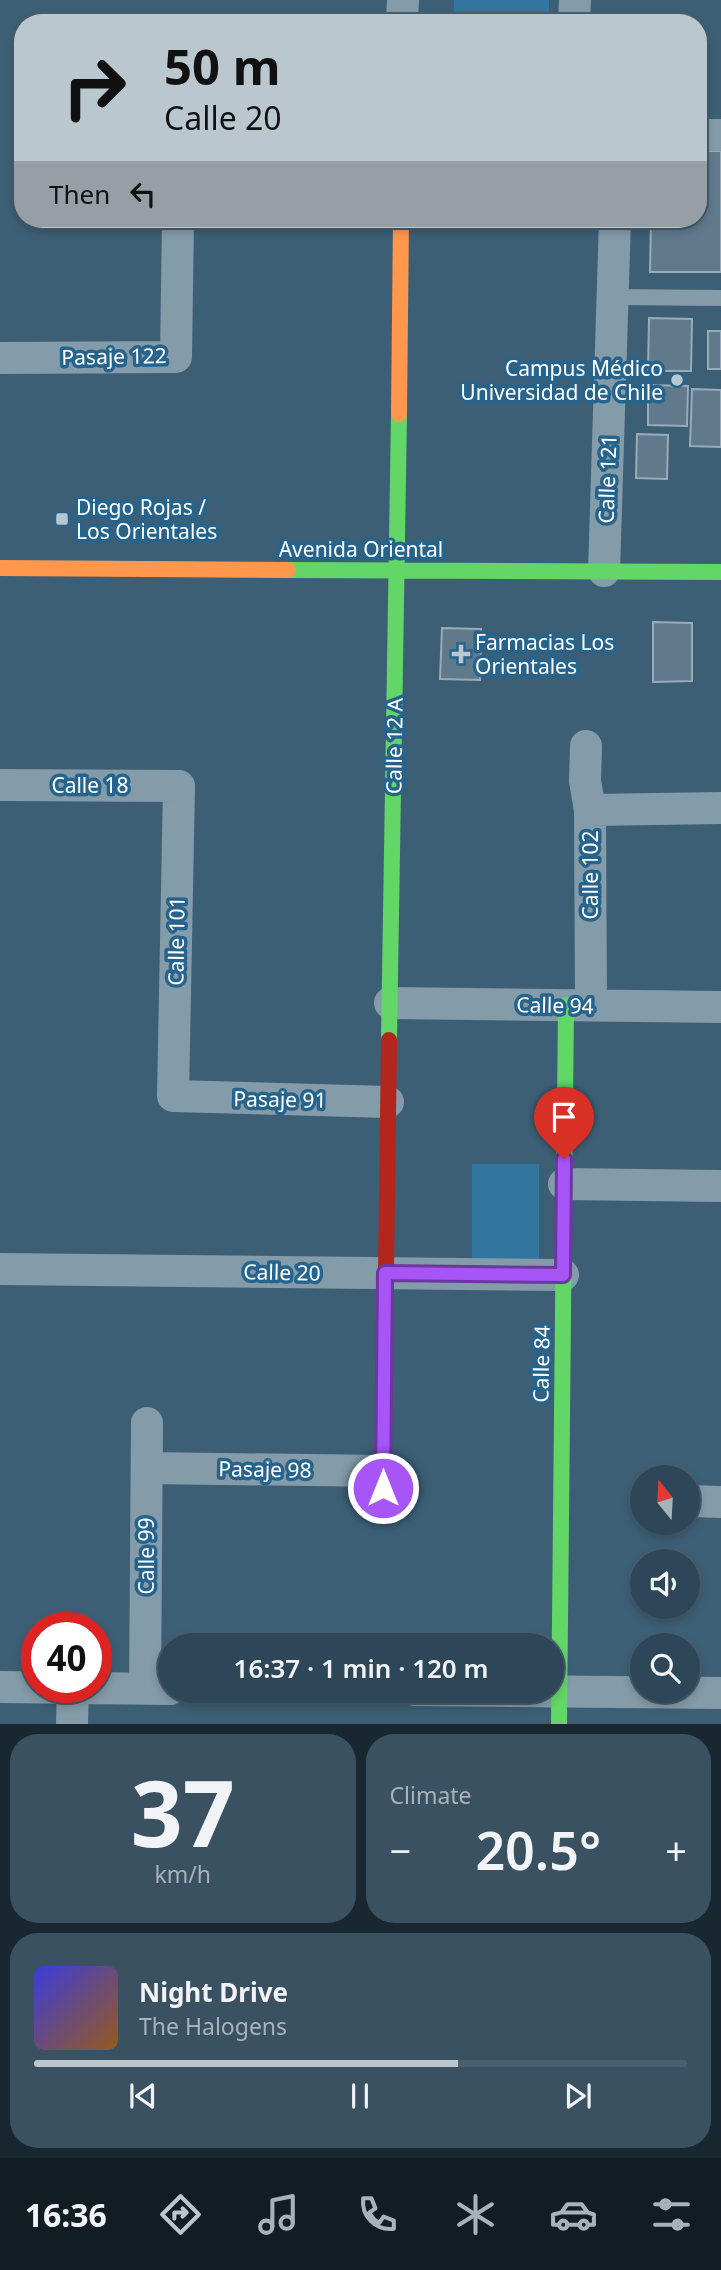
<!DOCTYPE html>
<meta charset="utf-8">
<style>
body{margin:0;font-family:"Noto Sans",sans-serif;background:#3a5161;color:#f1f3f6;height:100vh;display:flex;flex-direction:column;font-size:26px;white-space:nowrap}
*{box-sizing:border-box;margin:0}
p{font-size:23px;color:#a7b2ba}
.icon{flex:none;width:38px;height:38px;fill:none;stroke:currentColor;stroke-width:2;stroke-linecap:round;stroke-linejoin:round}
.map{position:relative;height:1724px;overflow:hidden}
.sheet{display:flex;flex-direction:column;gap:10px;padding:10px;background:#192730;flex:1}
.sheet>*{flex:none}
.hud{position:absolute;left:14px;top:14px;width:693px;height:214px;border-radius:28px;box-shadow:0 4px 10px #0003,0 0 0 2px #495f6e;background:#bbc7cf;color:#111;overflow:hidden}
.needle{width:46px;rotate:342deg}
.controls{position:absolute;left:630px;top:1465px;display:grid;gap:14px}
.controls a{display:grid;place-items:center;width:70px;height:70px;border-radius:50%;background:#2e4758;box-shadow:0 4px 10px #0003,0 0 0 2px #495f6e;font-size:35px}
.speed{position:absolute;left:21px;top:1612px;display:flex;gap:14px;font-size:35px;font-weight:700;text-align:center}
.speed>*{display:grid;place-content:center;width:91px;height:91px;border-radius:50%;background:#2e4758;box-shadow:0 4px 10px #0003,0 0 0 2px #495f6e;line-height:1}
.speed .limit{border:10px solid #d22;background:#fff;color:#111}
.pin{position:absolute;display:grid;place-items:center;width:60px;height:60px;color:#fff;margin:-72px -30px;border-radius:50% 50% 50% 0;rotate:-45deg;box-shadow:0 0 7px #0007}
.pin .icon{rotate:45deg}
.me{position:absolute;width:77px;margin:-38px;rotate:0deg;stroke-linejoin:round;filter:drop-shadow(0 0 5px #0008)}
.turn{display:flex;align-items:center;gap:24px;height:147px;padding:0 35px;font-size:32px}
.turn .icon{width:91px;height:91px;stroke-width:2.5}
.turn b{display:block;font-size:49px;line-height:60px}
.then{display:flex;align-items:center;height:66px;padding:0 35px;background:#0003;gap:14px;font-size:26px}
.big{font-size:52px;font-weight:600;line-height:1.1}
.sheet .card{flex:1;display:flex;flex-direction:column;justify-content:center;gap:10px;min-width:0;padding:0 24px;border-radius:28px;background:#3a5161}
.sheet .dial{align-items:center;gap:0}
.dial b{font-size:91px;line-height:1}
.song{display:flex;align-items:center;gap:21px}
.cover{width:84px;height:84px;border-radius:10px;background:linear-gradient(135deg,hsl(240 70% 55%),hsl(30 70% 35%))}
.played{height:7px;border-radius:4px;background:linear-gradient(90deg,#bbc7cf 65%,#495f6e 65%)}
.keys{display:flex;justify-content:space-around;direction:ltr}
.heat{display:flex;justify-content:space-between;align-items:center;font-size:38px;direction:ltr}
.sheet .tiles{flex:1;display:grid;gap:10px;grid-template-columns:1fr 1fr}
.card:last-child{grid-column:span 2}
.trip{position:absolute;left:158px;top:1633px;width:406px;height:70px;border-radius:35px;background:#2e4758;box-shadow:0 4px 10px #0003,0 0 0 2px #495f6e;font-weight:600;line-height:70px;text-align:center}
.menu{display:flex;height:112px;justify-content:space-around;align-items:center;background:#121c23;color:#a7b2ba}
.menu .icon{width:49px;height:49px}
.menu .current{color:#bbc7cf}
.menu b{font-size:32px;color:#f1f3f6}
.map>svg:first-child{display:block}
</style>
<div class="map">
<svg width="721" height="1724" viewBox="0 0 721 1724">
<rect width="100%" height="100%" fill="#3d5f76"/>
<path fill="#32759e" d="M454,0H549V23H453Z
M472,1164H539V1262H472Z"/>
<path fill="#607a8b" stroke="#98abb8" stroke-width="2" d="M698,151H721V272H650L651,219H698Z
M649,318L692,319L691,371H648Z
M708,331H721V369H708Z
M648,385L688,386L687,426L648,425Z
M692,389L721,390V447L690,446Z
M637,434L668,435L667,479L636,478Z
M653,622L692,623V681L653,682Z
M442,628L481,629L480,680L440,679Z"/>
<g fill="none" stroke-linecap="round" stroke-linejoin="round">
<path stroke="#849ba9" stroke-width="16" d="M613,297L721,298"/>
<path stroke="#849ba9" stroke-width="32" d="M402,23L403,0
M574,23L575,0
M698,135H721
M0,358L176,357L178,219
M604,571L615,219
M586,746L585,781L590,810L591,1005
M0,785L179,786L173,1096L388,1102
M590,810L721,808
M390,1003L721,1007
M564,1184L721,1186
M0,1269L563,1275
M147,1468L383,1471
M691,1501L721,1502
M0,1687L170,1689
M145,1688L147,1423
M415,1690L721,1693
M72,1724L73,1688"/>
<path stroke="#63d668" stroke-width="16" d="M288,570L721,572
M389,1040L399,414
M559,1724L566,1005"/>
<path stroke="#ff974d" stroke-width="16" d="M399,414L401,219
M0,568L288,570"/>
<path stroke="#b3261e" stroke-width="16" d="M383,1505L389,1040"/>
</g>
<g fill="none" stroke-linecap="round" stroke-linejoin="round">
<g stroke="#6d37a1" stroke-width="18">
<path id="route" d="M383,1488L385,1273L563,1275L564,1159"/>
</g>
<use href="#route" stroke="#a855f7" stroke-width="12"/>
</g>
<g fill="#bbc7cf" stroke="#26648d" stroke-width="2.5">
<circle cx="677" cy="380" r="7"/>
<rect x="55" y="512" width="14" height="14" rx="3.5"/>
<path d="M457.5 643.5h7v7h7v7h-7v7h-7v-7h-7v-7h7z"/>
</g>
<g text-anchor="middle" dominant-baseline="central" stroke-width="7" stroke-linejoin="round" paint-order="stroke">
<g font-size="21" fill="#fff" stroke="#26648d">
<text transform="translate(114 356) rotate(-1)">Pasaje 122</text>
<text transform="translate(607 479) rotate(-88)">Calle 121</text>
<text x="361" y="549">Avenida Oriental</text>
<text transform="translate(394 746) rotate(-89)">Calle 12 A</text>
<text x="90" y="785">Calle 18</text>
<text transform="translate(590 875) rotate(-90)">Calle 102</text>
<text transform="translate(176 941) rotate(-89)">Calle 101</text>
<text transform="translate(555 1005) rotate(1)">Calle 94</text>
<text transform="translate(280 1099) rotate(1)">Pasaje 91</text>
<text transform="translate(282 1272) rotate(1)">Calle 20</text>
<text transform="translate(541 1364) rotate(-89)">Calle 84</text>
<text transform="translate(265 1469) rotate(1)">Pasaje 98</text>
<text transform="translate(146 1556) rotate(-90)">Calle 99</text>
</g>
<g font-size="21" fill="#fff" stroke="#26648d" text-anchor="start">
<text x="663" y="368" text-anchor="end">Campus Médico<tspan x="663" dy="24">Universidad de Chile</tspan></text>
<text x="76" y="507">Diego Rojas /<tspan x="76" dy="24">Los Orientales</tspan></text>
<text x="475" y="642">Farmacias Los<tspan x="475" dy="24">Orientales</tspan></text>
</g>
</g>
</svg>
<div class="controls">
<a><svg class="needle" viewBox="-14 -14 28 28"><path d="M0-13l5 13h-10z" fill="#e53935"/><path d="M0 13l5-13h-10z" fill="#a7b2ba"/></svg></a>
<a><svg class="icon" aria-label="sound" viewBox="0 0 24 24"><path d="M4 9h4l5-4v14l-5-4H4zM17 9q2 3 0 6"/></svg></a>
<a><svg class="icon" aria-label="search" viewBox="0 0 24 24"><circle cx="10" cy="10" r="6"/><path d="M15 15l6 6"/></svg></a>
</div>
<div class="speed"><div class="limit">40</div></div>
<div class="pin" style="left:564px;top:1159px;background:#d93025"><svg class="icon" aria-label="arrive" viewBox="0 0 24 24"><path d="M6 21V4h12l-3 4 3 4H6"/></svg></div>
<svg class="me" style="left:383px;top:1488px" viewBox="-20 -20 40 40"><circle r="17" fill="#a855f7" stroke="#fff" stroke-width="3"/><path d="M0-11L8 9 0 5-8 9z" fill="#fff"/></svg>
<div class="trip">16:37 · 1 min · 120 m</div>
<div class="hud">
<div class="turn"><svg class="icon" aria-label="right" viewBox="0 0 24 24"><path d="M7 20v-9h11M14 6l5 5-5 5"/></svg><div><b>50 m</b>Calle 20</div></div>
<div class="then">Then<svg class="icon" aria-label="left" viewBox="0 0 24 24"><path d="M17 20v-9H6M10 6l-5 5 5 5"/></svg></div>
</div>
</div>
<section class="sheet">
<div class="tiles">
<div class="card dial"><b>37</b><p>km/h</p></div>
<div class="card"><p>Climate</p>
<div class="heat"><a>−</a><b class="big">20.5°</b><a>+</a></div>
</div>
<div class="card">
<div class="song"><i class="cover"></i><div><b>Night Drive</b><p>The Halogens</p></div></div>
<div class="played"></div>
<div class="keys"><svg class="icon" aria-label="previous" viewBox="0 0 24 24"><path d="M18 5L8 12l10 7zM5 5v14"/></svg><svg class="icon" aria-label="pause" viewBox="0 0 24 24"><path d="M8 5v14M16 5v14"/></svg><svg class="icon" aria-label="next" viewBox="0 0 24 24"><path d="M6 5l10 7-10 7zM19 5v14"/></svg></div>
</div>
</div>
</section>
<nav class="menu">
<b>16:36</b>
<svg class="icon current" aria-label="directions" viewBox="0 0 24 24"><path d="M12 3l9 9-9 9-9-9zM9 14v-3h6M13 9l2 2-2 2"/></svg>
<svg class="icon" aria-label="music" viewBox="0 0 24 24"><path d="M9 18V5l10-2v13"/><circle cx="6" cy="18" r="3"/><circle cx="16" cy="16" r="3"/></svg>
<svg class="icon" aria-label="phone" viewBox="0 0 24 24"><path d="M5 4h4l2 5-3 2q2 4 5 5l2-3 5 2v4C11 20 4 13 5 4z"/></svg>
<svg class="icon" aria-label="climate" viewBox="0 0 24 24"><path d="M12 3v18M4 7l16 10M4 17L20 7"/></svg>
<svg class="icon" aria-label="car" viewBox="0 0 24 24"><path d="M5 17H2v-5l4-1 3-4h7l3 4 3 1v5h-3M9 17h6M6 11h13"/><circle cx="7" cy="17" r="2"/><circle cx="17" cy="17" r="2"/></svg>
<svg class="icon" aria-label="filters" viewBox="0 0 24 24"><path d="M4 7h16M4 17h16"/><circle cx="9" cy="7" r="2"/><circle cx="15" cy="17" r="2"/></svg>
</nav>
